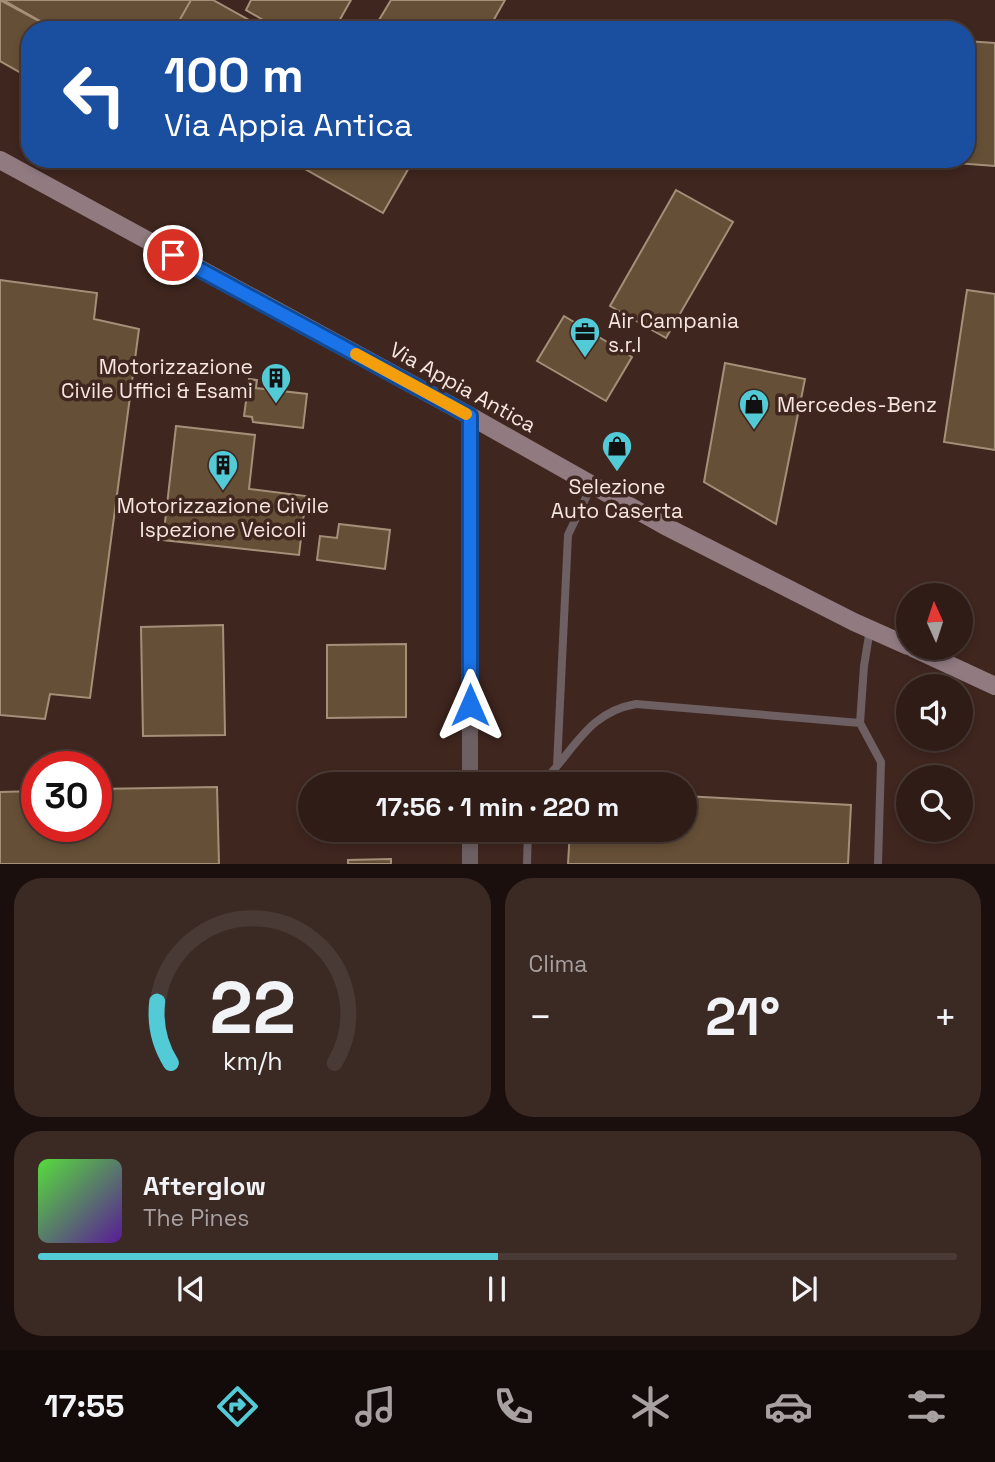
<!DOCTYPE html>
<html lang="it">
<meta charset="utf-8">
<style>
body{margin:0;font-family:"Space Grotesk",sans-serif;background:#3b2924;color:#f1f3f6;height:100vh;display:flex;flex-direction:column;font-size:26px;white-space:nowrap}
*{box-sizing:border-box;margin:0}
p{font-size:23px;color:#a7a1a1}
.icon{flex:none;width:38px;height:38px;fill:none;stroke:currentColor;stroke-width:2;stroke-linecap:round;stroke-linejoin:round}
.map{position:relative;height:864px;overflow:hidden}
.drawer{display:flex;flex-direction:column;gap:14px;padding:14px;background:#1a0f0d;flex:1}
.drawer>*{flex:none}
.top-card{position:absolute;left:21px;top:21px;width:954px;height:147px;border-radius:28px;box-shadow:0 4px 10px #0003,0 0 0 2px #4a3a36;background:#1a4fa0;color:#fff;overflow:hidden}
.needle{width:46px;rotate:357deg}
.tools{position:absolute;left:896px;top:583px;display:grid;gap:14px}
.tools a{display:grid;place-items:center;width:77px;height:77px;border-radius:50%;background:#2f1c17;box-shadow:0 4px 10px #0003,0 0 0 2px #4a3a36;font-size:35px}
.speed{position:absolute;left:21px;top:751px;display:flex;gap:14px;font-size:35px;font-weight:700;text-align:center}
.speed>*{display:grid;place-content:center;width:91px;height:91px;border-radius:50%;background:#2f1c17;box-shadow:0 4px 10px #0003,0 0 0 2px #4a3a36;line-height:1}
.speed .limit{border:10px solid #d22;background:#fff;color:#111}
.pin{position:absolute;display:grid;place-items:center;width:60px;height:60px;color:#fff;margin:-30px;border:4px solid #fff;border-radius:50%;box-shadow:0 2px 7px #0007}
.me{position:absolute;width:77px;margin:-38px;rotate:0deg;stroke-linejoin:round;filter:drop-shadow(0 0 5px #0008)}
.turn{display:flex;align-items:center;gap:24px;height:147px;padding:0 28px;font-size:32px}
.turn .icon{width:91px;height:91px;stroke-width:2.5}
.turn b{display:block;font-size:49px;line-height:60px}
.big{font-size:52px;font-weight:600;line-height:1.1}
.drawer .tile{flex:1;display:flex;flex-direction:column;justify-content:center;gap:10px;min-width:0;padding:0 24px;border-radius:28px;background:#3b2924}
.drawer .dial{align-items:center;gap:0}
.dial svg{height:182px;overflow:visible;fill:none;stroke:#4a3a36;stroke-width:7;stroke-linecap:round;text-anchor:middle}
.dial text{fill:#f1f3f6;stroke:none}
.song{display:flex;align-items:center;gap:21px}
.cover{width:84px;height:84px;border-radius:10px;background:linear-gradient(135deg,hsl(110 70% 55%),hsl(270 70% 35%))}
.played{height:7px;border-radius:4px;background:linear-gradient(90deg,#52cbd7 50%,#4a3a36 50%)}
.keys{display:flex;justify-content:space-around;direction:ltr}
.heat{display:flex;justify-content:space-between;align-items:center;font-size:38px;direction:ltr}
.drawer .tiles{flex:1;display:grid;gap:14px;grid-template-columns:1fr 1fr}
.tile:last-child{grid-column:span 2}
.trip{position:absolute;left:298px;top:772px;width:399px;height:70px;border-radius:35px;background:#2f1c17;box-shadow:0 4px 10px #0003,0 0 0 2px #4a3a36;font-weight:600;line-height:70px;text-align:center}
.tab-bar{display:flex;height:112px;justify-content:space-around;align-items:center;background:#130b09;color:#a7a1a1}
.tab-bar .icon{width:49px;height:49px}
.tab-bar .active{color:#52cbd7}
.tab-bar b{font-size:32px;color:#f1f3f6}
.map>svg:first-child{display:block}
</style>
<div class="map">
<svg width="995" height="864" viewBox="0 0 995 864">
<rect width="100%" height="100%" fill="#3f261f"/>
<path fill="#654f36" stroke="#a49079" stroke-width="2" d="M0,0L56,30H30V78L0,61Z
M3,0H191L174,30H56Z
M191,0H213L267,30H174Z
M251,0H351L334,30H280L246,10Z
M391,0H505L488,30H373Z
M966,41L995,43V166L916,160L966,159Z
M301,159H414L383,213L298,165Z
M676,190L733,222L666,338L610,306Z
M0,280L97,293L94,319L139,329L90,698L50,694L45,719L0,715Z
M967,290L995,294V450L944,442Z
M564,316L632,357L606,401L537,361Z
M725,363L805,379L776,524L704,482Z
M249,379L257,380L256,388L307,394L303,428L253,422L252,417L244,416Z
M176,426L255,435L249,489L306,496L299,555L163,540Z
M339,524L390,530L385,569L317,560L320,536L337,538Z
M223,625L225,735L143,736L141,627Z
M406,644V717L327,718V645Z
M217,787L219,864H0V792L37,791V826H96V789Z
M684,796L851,805L848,864H568L570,830H684Z
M391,859V864H348V860Z"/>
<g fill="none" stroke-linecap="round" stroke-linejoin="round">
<path stroke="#6d5f62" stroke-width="8" d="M860,723L881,762L878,864
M557,766C581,737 596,711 636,704L860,723L864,666L870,629
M542,784L557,766L568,535L592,485
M527,864L528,830"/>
<path stroke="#6d5f62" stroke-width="16" d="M470,784V416
M470,864V830"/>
<path stroke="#917b80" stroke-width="18" d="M0,160L470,416L665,526L854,622L908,646
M913,648L995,686"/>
</g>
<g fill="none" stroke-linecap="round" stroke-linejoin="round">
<g stroke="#114b97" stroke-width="18">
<path id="route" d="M173,255L470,416V705"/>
</g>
<use href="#route" stroke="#1a73e8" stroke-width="12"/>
<path stroke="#f59e0b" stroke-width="12" d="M356,354L466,414"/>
</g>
<defs>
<g id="office-pin" transform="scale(1.575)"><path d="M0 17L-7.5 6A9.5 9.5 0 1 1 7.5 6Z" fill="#52cbd7" stroke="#3f261f"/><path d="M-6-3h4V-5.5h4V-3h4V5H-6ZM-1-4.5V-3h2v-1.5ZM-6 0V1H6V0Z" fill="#111"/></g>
<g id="building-pin" transform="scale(1.575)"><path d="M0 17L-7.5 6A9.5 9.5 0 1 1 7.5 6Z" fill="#52cbd7" stroke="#3f261f"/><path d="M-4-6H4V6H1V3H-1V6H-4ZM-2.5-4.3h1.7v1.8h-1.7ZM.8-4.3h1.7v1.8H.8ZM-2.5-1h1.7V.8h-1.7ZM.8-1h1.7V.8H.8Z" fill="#111"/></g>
<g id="shop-pin" transform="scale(1.575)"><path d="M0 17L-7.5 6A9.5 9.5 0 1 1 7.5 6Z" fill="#52cbd7" stroke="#3f261f"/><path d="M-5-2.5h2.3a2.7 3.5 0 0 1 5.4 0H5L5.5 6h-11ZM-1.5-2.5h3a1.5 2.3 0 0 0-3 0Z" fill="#111"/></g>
</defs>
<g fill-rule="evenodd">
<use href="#office-pin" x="585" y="332"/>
<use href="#building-pin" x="276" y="378"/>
<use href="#shop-pin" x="754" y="404"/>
<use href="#shop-pin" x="617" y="446"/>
<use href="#building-pin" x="223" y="465"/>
</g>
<g text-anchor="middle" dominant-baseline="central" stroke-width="7" stroke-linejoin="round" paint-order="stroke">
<g font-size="21" fill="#f7e5e0" stroke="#3f261f" text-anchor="start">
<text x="608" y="320">Air Campania<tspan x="608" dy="24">s.r.l</tspan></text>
<text x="253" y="366" text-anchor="end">Motorizzazione<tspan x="253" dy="24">Civile Uffici &amp; Esami</tspan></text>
<text x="777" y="404">Mercedes-Benz</text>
<text x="617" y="486" text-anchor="middle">Selezione<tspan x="617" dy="24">Auto Caserta</tspan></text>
<text x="223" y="505" text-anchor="middle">Motorizzazione Civile<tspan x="223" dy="24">Ispezione Veicoli</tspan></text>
</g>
<g font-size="21" fill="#f7e5e0" stroke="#3f261f">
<text transform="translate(463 387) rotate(29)">Via Appia Antica</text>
</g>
</g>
</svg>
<div class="tools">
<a><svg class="needle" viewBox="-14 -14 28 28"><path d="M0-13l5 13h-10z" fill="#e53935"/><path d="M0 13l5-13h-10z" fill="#a7a1a1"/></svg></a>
<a><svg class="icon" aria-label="sound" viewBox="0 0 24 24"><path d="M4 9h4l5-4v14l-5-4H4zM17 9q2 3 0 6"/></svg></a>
<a><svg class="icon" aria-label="search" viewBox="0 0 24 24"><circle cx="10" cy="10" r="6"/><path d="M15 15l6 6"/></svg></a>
</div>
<div class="speed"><div class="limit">30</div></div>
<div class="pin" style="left:173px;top:255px;background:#d93025"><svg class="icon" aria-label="arrive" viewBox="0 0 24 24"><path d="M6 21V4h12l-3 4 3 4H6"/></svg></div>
<svg class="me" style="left:470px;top:705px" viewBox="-20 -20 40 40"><path d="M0-17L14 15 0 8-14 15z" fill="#1a73e8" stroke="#fff" stroke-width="4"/></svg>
<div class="trip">17:56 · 1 min · 220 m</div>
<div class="top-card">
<div class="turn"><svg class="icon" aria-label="left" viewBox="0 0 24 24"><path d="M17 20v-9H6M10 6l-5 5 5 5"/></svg><div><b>100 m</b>Via Appia Antica</div></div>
</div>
</div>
<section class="drawer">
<div class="tiles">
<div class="tile dial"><svg viewBox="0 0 100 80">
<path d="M14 69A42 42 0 1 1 86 69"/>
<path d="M14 69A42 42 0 0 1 8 42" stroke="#52cbd7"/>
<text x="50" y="56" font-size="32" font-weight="700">22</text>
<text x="50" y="72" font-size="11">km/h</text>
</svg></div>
<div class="tile"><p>Clima</p>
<div class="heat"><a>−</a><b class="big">21°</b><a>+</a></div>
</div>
<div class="tile">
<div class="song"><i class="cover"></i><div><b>Afterglow</b><p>The Pines</p></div></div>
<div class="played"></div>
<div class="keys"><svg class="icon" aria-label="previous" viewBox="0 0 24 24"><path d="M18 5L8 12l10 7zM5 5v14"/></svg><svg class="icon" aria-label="pause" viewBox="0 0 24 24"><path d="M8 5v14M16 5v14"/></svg><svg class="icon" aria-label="next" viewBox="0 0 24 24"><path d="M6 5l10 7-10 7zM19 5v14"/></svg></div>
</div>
</div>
</section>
<nav class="tab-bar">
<b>17:55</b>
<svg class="icon active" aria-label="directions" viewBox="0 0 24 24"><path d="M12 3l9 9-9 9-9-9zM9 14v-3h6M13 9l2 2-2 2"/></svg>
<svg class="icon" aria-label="music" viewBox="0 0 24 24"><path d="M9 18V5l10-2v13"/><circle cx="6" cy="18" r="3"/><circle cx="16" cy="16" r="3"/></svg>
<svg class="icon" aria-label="phone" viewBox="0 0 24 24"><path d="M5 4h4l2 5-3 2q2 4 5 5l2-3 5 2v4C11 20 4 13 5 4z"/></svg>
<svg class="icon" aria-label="climate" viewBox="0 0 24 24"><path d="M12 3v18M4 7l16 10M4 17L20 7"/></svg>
<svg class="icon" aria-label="car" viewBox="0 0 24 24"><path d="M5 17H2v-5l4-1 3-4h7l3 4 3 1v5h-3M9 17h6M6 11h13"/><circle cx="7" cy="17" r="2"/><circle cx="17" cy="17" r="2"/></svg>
<svg class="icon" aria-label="filters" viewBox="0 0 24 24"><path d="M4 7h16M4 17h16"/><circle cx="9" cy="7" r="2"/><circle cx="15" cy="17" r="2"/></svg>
</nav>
